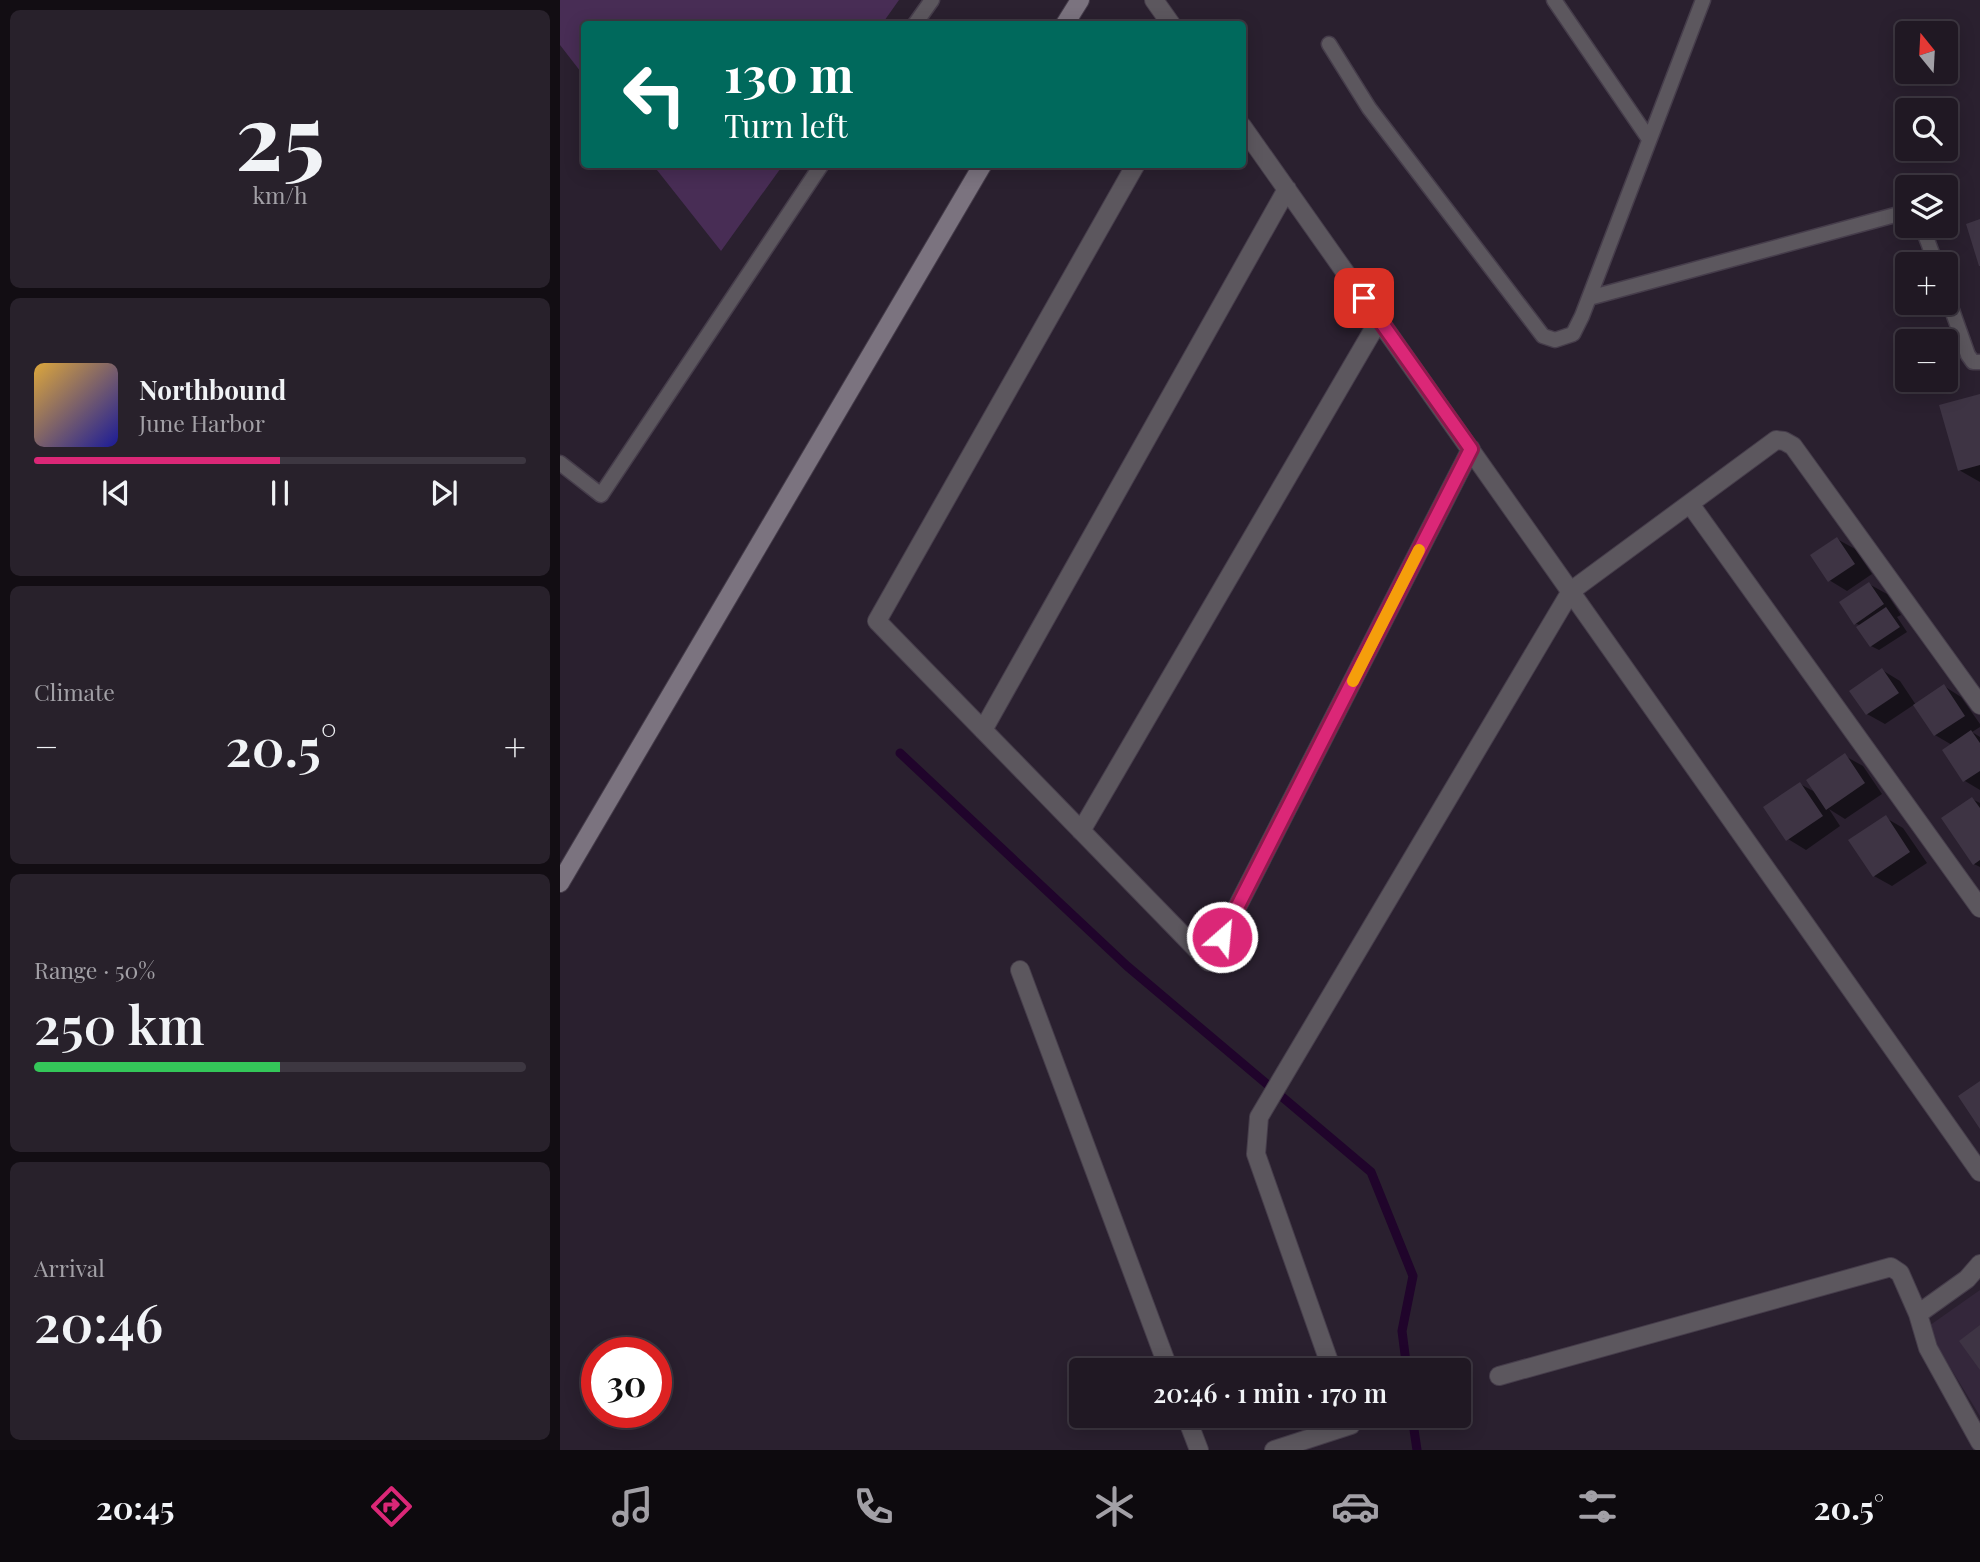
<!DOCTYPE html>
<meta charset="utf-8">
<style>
body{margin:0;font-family:"Playfair Display",serif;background:#28212b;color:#f1f3f6;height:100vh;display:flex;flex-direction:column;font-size:26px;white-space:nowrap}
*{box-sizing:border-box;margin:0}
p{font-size:23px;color:#a2a0a6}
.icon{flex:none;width:38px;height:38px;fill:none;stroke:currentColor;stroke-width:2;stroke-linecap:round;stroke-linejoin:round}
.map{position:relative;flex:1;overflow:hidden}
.sheet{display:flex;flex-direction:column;gap:10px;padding:10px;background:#120d13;width:560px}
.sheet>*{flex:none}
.top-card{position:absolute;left:21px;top:21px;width:665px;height:147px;border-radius:7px;box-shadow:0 4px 18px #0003,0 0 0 2px #3d3741;background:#00695c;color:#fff;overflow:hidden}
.needle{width:46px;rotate:342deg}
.buttons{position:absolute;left:1335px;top:21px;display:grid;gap:14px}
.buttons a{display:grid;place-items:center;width:63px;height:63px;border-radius:7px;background:#201823;box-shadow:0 4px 18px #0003,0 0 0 2px #3d3741;font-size:35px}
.speed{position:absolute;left:21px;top:1337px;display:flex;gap:14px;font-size:35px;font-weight:700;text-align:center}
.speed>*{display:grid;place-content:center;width:91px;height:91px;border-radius:50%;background:#201823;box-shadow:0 4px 18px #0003,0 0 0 2px #3d3741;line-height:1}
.speed .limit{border:10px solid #d22;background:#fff;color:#111}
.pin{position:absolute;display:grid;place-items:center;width:60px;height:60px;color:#fff;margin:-30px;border-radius:14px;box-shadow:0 4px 10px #0006}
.me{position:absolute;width:77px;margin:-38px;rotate:27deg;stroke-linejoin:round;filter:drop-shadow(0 0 5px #0008)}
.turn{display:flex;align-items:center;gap:24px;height:147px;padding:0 28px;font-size:32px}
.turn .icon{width:91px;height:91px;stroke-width:2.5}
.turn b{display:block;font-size:49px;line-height:60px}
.big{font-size:52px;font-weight:600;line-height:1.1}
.sheet .tile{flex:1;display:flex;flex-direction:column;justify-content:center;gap:10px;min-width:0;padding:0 24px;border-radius:10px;background:#28212b}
.sheet .dial{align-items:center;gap:0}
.dial b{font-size:91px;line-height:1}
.song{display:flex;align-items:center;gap:21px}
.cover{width:84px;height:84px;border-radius:10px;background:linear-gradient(135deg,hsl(40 70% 55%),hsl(240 70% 35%))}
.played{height:7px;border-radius:4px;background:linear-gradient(90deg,#db2777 50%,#3d3741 50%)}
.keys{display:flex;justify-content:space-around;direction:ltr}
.heat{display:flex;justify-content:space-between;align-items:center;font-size:38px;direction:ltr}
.charge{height:10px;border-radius:5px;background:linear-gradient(90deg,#34c759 50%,#3d3741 0)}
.trip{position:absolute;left:509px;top:1358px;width:402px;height:70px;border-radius:7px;background:#201823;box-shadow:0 4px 18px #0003,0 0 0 2px #3d3741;font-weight:600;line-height:70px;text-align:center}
.tab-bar{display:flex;height:112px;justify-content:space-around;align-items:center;background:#0d0a0e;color:#a2a0a6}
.tab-bar .icon{width:49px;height:49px}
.tab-bar .on{color:#db2777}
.tab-bar b{font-size:32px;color:#f1f3f6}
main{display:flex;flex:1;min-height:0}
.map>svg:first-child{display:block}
</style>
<main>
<section class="sheet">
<div class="tile dial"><b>25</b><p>km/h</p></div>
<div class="tile">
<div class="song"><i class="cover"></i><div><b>Northbound</b><p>June Harbor</p></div></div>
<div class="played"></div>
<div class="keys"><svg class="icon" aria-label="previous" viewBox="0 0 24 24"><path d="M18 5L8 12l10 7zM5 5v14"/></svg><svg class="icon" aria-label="pause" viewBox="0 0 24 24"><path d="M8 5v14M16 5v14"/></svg><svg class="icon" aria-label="next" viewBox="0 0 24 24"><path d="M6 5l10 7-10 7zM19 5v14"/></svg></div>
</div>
<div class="tile"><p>Climate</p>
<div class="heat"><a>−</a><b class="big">20.5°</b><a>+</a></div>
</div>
<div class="tile"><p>Range · 50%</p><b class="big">250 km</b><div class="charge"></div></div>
<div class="tile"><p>Arrival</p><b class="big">20:46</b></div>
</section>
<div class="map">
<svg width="1420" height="1450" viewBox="0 0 1420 1450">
<rect width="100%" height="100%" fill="#2a202f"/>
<path fill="#34273b" d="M1420,1290V1416L1366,1328Z"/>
<path fill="#482d55" d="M0,0H339L322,24H24V76L0,45Z
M93,165H223L161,251Z"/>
<path fill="#0007" d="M1420,395V482L1399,470Z
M1277,539L1295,549L1312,574L1287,591L1269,580Z
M1309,584L1327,594L1341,615L1337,617L1347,632L1319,650L1311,646L1301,626L1295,623Z
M1322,670L1340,681L1356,705L1384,686L1401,697L1420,724V727L1412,732L1420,737V790L1405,781L1392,745L1375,735L1355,704L1325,724L1307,714Z
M1285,756L1303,766L1322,794L1285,819L1269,809L1280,826L1246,850L1228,839L1240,784L1257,793Z
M1412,799L1420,803V867L1414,864Z
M1326,818L1343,828L1367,863L1332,886L1314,876L1291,841Z"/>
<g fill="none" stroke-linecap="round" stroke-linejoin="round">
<path stroke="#20042b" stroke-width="9" d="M340,753L567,966L811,1172L853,1276L842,1331L847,1370
M852,1416L857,1450"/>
</g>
<path fill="#3e3444" d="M1420,219V266H1419L1406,224Z
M1420,394V465L1398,471L1379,405Z
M1277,537L1295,564L1268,582L1250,555Z
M1309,582L1324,604L1294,625L1279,602Z
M1326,607L1340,627L1310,647L1296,627Z
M1322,668L1339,693L1306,715L1289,691Z
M1384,684L1405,716L1374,736L1353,705Z
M1411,730L1420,743V771L1403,782L1382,750Z
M1285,753L1305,783L1266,810L1246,780Z
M1240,782L1263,816L1226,841L1203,807Z
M1412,797L1420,808V860L1413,865L1381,818Z
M1326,815L1350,852L1313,877L1288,840Z
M1420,1081V1129L1398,1096Z
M1420,1325V1370L1399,1341Z"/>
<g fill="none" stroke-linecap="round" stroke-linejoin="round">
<g stroke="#463d4b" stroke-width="17">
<path id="lane" d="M994,0L1089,139
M355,24L372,0
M769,44L809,108L983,336L995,340L1013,334L1022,316L1143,0
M1362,226L1376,264
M1386,293L1408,355L1413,362H1420
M1029,298L1335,215L1348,214
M0,463L41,495L262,164"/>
</g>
<g stroke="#463d4b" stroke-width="20">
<path id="street" d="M594,0L611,24
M682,126L1420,1172
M576,164L317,621L649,962L911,449
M1130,504L1420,908
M423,730L727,189
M521,831L819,320
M460,970L609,1370
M1420,1264L1407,1279L1358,1314L1368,1348L1420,1442
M772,1370L696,1154L699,1117L1011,591L1216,440L1224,441L1233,446L1420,705
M939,1376L1331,1267L1340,1273L1358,1314
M626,1416L639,1450
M714,1450L791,1425L788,1416"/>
</g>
<g stroke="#463d4b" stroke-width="20">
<path id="secondary" d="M505,24L520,0
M0,883L423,164"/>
</g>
<use href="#lane" stroke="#5c575e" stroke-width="14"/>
<use href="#street" stroke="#5c575e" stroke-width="18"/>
<use href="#secondary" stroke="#7b737f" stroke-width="18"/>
</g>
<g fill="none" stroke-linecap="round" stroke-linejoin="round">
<g stroke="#8e194d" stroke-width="18">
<path id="route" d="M662,937L911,449L804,298"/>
</g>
<use href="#route" stroke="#db2777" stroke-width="12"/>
<path stroke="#f59e0b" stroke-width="12" d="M793,681L859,550"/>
</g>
</svg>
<div class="buttons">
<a><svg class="needle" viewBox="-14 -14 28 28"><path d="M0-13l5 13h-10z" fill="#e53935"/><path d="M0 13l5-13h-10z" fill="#a2a0a6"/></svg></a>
<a><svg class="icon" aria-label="search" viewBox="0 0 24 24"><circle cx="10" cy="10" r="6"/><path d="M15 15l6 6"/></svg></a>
<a><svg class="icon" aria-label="layers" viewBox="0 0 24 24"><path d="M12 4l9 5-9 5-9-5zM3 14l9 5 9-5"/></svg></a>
<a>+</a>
<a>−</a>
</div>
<div class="speed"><div class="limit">30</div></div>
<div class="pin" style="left:804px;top:298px;background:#d93025"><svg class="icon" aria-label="arrive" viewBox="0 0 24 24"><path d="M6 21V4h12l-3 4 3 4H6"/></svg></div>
<svg class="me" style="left:662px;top:937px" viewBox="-20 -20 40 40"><circle r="17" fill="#db2777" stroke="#fff" stroke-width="3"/><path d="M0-11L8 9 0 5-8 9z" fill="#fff"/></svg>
<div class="trip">20:46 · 1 min · 170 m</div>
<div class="top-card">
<div class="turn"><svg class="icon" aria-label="left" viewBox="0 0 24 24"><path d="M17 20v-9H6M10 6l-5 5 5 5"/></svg><div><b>130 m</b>Turn left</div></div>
</div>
</div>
</main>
<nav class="tab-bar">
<b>20:45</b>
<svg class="icon on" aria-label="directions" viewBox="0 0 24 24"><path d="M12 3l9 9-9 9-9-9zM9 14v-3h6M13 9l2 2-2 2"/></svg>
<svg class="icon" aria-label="music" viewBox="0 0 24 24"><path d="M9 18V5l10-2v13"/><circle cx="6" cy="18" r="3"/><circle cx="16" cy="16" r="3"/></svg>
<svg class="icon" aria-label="phone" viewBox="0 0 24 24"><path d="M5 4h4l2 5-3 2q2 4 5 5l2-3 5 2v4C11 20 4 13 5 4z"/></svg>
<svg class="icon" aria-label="climate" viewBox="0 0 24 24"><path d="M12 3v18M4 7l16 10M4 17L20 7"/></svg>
<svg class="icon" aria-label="car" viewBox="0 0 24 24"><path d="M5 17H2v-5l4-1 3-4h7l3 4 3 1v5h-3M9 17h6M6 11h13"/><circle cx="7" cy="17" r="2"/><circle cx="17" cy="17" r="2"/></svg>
<svg class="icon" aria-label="filters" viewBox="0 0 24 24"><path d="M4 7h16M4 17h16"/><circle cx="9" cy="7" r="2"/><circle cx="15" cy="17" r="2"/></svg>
<b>20.5°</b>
</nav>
